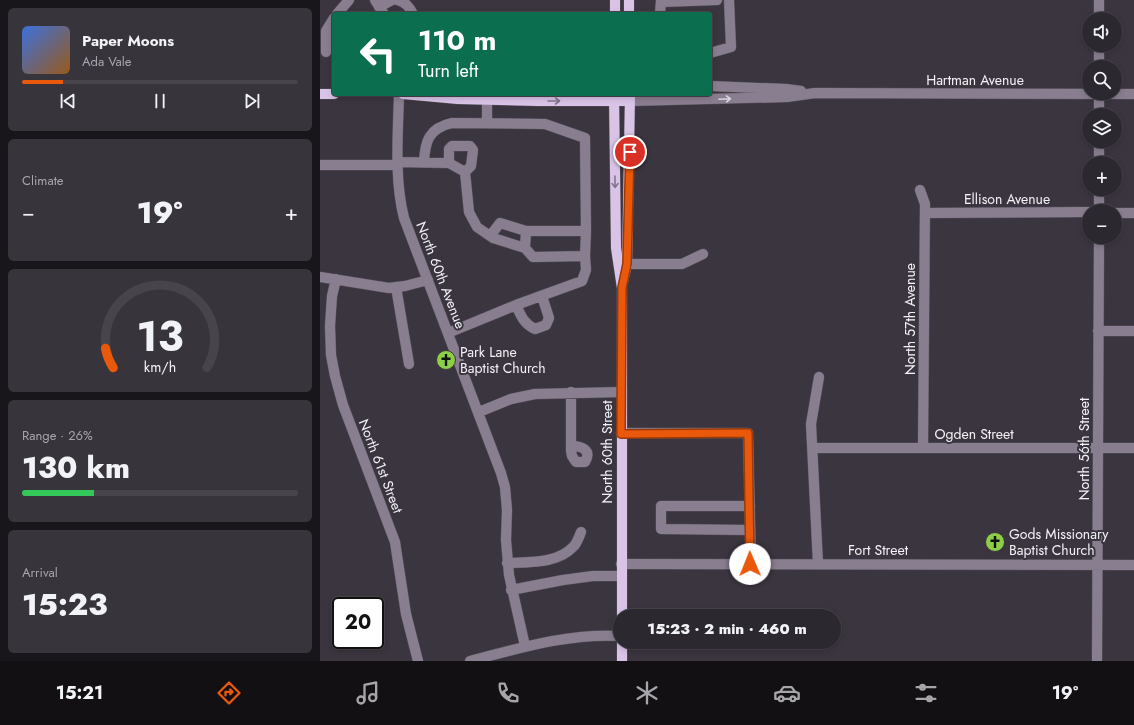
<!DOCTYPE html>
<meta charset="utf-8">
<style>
body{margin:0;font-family:Jost,sans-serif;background:#38343b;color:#f1f3f6;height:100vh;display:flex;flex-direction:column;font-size:15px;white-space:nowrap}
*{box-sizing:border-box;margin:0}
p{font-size:13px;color:#a6a6aa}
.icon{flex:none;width:22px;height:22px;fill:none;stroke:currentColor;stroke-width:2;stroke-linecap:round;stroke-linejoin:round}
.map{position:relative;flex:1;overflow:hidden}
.drawer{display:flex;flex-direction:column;gap:8px;padding:8px;background:#18161a;width:320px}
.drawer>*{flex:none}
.hud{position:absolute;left:12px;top:12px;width:380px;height:84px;border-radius:4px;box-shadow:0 2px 6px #0003,0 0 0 1px #48444b;background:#0b6e4f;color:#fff;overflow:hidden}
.tools{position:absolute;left:762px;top:12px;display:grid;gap:8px}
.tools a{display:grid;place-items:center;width:40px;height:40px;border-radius:50%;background:#2c282f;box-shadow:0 2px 6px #0003,0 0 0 1px #48444b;font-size:20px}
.speed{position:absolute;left:12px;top:597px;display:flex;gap:8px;font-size:20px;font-weight:700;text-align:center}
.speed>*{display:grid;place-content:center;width:52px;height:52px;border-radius:50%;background:#2c282f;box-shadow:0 2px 6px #0003,0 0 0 1px #48444b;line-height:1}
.speed .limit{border:2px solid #111;border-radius:6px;background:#fff;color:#111}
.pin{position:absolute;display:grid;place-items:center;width:34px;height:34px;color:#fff;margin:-17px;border:2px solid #fff;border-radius:50%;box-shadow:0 1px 4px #0007}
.me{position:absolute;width:44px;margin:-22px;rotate:359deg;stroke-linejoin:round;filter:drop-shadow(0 0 3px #0008)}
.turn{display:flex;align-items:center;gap:14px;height:84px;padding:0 20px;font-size:18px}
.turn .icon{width:52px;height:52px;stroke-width:2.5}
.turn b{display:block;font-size:28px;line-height:34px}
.big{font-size:30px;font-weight:800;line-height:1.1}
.drawer .card{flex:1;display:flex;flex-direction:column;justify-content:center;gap:6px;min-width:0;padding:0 14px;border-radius:6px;background:#38343b}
.drawer .dial{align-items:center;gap:0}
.dial svg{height:104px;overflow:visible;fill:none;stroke:#48444b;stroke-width:7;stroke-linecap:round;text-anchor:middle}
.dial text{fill:#f1f3f6;stroke:none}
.song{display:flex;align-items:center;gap:12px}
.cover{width:48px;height:48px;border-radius:6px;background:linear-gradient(135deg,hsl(220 70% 55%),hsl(30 70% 35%))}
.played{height:4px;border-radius:2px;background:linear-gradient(90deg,#ea580c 15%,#48444b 15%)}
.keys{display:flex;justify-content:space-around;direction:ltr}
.heat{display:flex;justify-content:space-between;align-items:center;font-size:22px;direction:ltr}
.charge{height:6px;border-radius:3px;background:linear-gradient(90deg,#34c759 26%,#48444b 0)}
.trip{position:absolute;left:293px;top:609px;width:228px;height:40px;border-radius:20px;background:#2c282f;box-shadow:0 2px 6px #0003,0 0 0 1px #48444b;font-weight:800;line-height:40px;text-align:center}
.tab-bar{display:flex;height:64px;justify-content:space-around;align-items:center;background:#121013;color:#a6a6aa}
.tab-bar .icon{width:28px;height:28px}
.tab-bar .selected{color:#ea580c}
.tab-bar b{font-size:18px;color:#f1f3f6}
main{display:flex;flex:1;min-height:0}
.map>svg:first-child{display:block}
</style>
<main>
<section class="drawer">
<div class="card">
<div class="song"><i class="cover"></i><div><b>Paper Moons</b><p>Ada Vale</p></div></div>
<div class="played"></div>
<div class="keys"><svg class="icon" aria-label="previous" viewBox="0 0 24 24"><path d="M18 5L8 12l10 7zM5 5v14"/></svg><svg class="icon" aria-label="pause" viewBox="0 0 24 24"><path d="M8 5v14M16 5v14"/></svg><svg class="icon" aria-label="next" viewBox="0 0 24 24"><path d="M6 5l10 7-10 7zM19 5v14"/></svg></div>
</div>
<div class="card"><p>Climate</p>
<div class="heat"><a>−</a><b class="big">19°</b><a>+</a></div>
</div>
<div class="card dial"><svg viewBox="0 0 100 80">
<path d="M14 69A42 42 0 1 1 86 69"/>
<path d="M14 69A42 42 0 0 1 8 54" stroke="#ea580c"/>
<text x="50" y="56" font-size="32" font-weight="700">13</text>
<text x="50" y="72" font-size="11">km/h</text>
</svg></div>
<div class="card"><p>Range · 26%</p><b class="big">130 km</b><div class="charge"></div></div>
<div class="card"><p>Arrival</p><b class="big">15:23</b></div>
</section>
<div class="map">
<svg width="814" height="661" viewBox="0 0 814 661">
<rect width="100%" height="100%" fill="#3b353f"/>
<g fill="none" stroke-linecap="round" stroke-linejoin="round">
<g stroke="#59535c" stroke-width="11">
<path id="minor" d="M55,0L64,14
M77,0C85,2 89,6 93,14
M341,2L397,0
M59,7L72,0
M17,14L29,0
M340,14L341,0
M779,19V0
M6,52V31L14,18
M390,53L411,47L409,0
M779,67V45
M390,86L466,89L481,91
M79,94C78,135 74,178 84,218L181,473L185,487L187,510L186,540L189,575L205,646
M167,99V123
M310,101L467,97L495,93L814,94
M779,115V93
M78,162L129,163L145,172L149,212L157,227L173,238L205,248L213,257L265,256L266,270L262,281L196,305L128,333
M104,162C105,141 109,128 132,123L225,124L265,138L266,231H206
M129,163V149L132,146H150L153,150L151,166L145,172
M779,163V141
M0,165H78
M600,190L605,204L603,448
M779,211V189
M605,213L769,212
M795,213H814
M170,236L180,223L206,231L205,248
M265,256L266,231
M307,264H362L383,254
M0,277L69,288L85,286L108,280
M16,279L12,296L10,326L11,355L15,376L23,405L75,542L86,614L98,661
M76,287L89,364
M196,305C201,316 204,324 215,329L226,325L229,318L222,296
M778,331H814
M251,392V451L252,456L256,462H265C272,450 262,446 251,446
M159,412L191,399L215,394L302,392
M301,433H428L431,564
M493,448H814
M430,506H341V529L430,530
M187,563C209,562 238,564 254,546C257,543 259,537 261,532
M301,564L814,565
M498,564L491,424L499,377
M191,590L243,580L273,576H301
M150,661C200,648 248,633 300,636
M777,661L779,237"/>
</g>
<g stroke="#59535c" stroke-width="11">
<path id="major" d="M295,0V14
M309,0V14
M0,94H14
M83,94L138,99L218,101H310
M294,94L296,248L302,288V616
M303,281L307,264L310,95
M302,661V642"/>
</g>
<use href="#minor" stroke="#897e90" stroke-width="10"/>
<use href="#major" stroke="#d9c4e8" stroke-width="10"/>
</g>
<defs><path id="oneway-shaft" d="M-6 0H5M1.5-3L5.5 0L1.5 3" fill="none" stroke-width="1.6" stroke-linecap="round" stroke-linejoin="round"/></defs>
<use stroke="#d9d4dd" href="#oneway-shaft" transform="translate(405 99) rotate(-3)"/>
<g stroke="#82758b">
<use href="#oneway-shaft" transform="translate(234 101)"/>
<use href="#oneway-shaft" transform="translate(295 182) rotate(89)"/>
</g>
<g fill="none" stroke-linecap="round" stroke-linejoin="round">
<g stroke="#983908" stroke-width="10">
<path id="route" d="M310,152L307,264L302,288L301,434L428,433L430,564"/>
</g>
<use href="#route" stroke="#ea580c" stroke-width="7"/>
</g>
<defs>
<g id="church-disc" transform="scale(1)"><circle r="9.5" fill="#8cce45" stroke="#3b353f"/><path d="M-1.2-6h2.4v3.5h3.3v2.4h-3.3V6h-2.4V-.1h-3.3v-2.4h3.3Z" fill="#111"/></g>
</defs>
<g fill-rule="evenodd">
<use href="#church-disc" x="126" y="360"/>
<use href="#church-disc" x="675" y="542"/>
</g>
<g text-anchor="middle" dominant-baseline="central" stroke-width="4" stroke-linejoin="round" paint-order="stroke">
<g font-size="14" fill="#f4f1f7" stroke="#3b353f">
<text x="655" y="80">Hartman Avenue</text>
<text x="687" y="199">Ellison Avenue</text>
<text transform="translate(121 275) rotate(69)">North 60th Avenue</text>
<text transform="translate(590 319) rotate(-90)">North 57th Avenue</text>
<text x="654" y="434">Ogden Street</text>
<text transform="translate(764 449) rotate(-90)">North 56th Street</text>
<text transform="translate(287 452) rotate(-90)">North 60th Street</text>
<text transform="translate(61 466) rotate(69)">North 61st Street</text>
<text x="558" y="550">Fort Street</text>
</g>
<g font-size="14" fill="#f4f1f7" stroke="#3b353f" text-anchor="start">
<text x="140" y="352">Park Lane<tspan x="140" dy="16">Baptist Church</tspan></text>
<text x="689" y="534">Gods Missionary<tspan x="689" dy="16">Baptist Church</tspan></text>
</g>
</g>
</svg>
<div class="tools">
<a><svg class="icon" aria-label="sound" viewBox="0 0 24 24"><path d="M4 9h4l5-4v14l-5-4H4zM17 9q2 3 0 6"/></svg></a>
<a><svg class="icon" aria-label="search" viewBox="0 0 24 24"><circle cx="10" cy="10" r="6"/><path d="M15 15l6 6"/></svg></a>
<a><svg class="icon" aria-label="layers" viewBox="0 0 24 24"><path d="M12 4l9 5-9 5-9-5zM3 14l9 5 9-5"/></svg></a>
<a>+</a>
<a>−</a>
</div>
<div class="speed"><div class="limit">20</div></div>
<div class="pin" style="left:310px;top:152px;background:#d93025"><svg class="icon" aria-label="arrive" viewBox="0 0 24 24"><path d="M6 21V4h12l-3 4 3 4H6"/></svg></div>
<svg class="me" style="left:430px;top:564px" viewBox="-20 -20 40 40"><circle r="19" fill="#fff"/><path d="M0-13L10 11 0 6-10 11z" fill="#ea580c"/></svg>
<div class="trip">15:23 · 2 min · 460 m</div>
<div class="hud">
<div class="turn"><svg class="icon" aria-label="left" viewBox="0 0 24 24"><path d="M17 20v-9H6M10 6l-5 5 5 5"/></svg><div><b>110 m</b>Turn left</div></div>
</div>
</div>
</main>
<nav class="tab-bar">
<b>15:21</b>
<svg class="icon selected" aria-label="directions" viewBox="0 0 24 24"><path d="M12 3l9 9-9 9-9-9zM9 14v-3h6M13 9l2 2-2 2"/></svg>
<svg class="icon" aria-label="music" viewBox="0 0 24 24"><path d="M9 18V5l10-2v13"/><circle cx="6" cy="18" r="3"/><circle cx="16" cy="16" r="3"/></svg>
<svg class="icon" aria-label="phone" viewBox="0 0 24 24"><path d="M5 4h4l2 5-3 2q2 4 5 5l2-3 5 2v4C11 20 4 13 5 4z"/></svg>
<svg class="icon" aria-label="climate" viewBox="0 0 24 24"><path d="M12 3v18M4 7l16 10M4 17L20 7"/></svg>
<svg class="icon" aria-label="car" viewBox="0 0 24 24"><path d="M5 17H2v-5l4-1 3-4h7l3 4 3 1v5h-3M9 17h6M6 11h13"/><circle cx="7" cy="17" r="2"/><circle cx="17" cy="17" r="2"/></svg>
<svg class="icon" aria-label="filters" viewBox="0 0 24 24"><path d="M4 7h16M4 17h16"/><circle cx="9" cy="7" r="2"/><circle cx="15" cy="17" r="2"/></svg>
<b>19°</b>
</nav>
